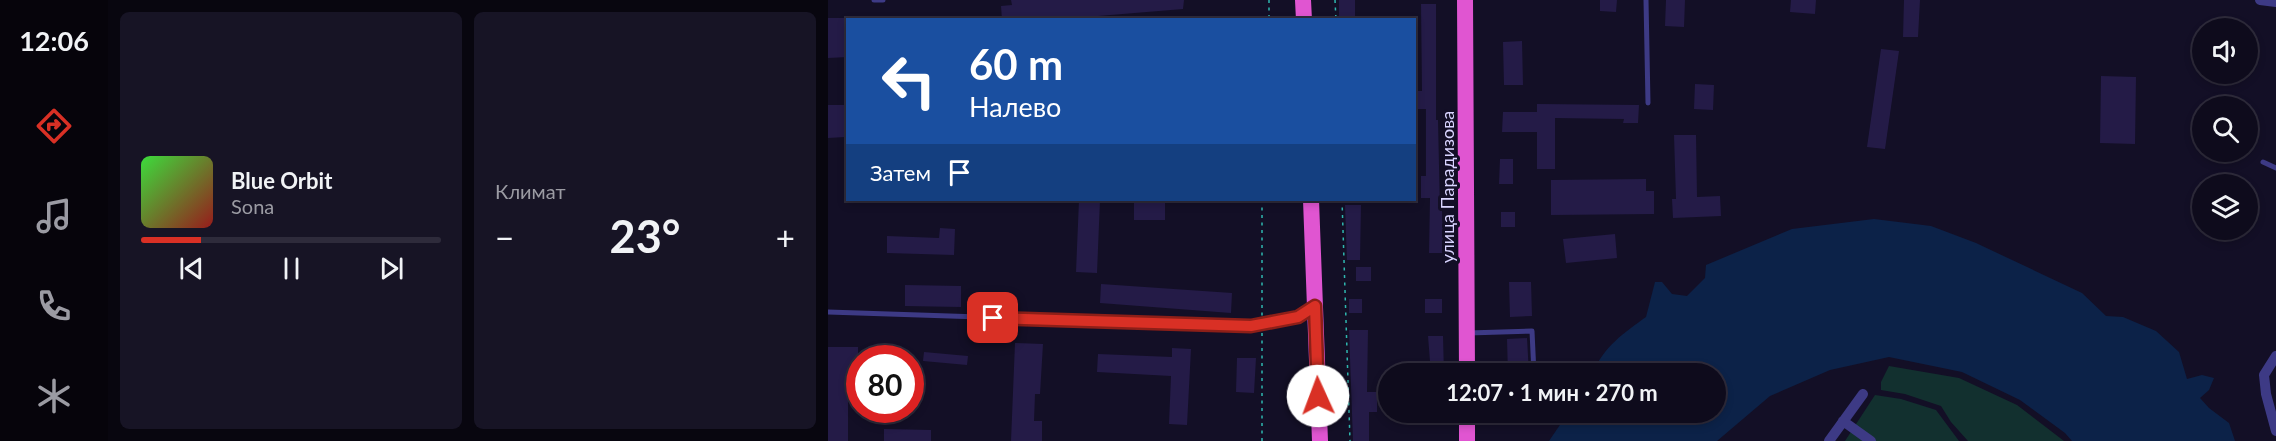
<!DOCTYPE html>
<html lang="ru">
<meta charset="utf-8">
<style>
body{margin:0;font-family:Lato,sans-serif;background:#171425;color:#f1f3f6;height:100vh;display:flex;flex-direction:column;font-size:22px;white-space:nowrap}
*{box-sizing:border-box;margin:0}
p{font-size:20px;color:#9b9ba3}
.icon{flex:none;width:33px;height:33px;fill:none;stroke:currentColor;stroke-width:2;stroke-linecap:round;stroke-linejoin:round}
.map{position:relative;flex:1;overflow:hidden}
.panel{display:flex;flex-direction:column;gap:12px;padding:12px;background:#08060f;width:720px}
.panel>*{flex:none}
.top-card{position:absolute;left:18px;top:18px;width:570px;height:183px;border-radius:0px;box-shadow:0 3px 9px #0003,0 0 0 2px #2e2b3b;background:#1a4fa0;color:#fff;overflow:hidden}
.buttons{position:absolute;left:1364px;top:18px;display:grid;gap:12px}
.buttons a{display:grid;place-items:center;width:66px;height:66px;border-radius:50%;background:#0e0b1c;box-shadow:0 3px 9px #0003,0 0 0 2px #2e2b3b;font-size:30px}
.speed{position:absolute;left:18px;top:345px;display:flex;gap:12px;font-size:30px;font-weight:700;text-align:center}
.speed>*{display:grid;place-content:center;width:78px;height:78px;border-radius:50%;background:#0e0b1c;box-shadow:0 3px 9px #0003,0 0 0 2px #2e2b3b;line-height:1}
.speed .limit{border:9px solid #d22;background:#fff;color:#111}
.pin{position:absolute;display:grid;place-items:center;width:51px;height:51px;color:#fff;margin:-26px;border-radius:12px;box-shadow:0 3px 9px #0006}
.me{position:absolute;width:66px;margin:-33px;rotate:358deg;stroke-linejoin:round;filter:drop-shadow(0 0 4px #0008)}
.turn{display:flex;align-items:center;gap:21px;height:126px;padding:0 24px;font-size:27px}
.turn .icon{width:78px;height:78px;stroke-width:2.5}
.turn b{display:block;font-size:42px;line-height:51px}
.then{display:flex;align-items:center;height:57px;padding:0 24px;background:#0003;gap:12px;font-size:22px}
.big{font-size:45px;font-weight:700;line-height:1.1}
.panel .widget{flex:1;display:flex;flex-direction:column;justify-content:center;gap:9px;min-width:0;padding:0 21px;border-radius:9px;background:#171425}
.song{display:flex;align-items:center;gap:18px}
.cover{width:72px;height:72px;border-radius:9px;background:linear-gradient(135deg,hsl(120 70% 55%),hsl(0 70% 35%))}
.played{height:6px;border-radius:3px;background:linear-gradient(90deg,#d93025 20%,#2e2b3b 20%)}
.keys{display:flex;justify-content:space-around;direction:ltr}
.heat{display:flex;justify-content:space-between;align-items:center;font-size:33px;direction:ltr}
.panel .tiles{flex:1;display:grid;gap:12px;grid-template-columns:repeat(2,1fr)}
.trip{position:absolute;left:550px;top:363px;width:348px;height:60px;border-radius:30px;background:#0e0b1c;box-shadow:0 3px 9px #0003,0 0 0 2px #2e2b3b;font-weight:700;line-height:60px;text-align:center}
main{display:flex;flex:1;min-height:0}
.menu{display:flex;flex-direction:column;width:108px;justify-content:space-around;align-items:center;background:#06040b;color:#9b9ba3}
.menu .icon{width:42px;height:42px}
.menu .active{color:#d93025}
.menu b{font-size:27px;color:#f1f3f6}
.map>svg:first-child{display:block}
</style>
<main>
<nav class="menu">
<b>12:06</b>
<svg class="icon active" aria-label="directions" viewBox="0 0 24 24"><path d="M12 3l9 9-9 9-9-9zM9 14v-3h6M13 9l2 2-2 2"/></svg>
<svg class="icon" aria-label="music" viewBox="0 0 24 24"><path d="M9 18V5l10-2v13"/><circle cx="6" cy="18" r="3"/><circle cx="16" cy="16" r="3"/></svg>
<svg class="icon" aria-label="phone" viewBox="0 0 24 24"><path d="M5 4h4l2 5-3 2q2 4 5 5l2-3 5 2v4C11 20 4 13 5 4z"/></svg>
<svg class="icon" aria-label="climate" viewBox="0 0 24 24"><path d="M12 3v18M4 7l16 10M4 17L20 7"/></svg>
</nav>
<section class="panel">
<div class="tiles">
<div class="widget">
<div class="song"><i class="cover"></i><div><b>Blue Orbit</b><p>Sona</p></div></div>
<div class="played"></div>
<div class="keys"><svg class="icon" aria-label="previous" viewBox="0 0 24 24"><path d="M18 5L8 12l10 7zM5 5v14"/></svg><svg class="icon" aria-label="pause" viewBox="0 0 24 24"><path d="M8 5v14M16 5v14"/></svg><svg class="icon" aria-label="next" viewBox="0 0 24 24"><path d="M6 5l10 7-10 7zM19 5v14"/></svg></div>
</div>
<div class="widget"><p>Климат</p>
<div class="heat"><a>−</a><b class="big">23°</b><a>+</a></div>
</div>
</div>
</section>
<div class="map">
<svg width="1448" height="441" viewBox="0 0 1448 441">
<rect width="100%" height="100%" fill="#130f26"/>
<path fill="#12302f" d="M1061,366L1131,378L1189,405L1236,441H1140L1123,422L1113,406L1077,394L1053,390V382Z
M1047,395L1073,399L1108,410L1131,441H1017Z"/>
<path fill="#0c2248" d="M1046,219L1103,226L1148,243L1254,293L1278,316L1295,317L1328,331L1351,352L1359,379L1374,375L1386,378L1381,390L1372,398L1381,408L1401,423L1407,441H1244L1237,433L1192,400L1134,372L1061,357L1002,370L942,396L889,441H721L740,413L888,412V374L765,373C775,347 797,332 818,317L827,282H834L844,294L859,296L877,278L878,265L964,229Z"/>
<path fill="#241b47" d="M183,0H356L355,9L222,20H174L173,6L184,5Z
M511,0H527V17H511Z
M772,0H789L788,12L772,11Z
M838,0H857L856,27L837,26Z
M963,0H988L987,14L962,12Z
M1076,0H1092L1090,37H1075Z
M593,4H608V120H610L612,211H614L616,253H601L602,198H593V176H598V109H589V91H594Z
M0,18H19L20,57L0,58Z
M694,41L695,85H676L675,42Z
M1053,49L1071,51L1057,149L1039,147Z
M1273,76L1308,77L1307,144L1272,143Z
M867,84L886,85L885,110L866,109Z
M709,104L811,105L810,123H795L796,119L727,118V169H709V132H674L675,112H709Z
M0,105H16L17,137L0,138Z
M846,135H868L869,197L892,196L893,216L845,218L844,199H848Z
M672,159H685V184H671Z
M818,179V191H826V214L723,215V180Z
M251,200H272L269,273L248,272Z
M306,200H337V220H306Z
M517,205H533L532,260H519Z
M673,212H687V227H673Z
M112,228L127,229L126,255L59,253V236L111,238Z
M787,234L789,258L738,263L735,239Z
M528,267H543V281H528Z
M681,282H703L704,316L682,317Z
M273,284L404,293L403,313L272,303Z
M77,285L133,286V307L77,306Z
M521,299H534V313H521Z
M597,299H614V313H597Z
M521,330H540L539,392H549V412H541V441H525Z
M600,336H615L616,374H603Z
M699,338L701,374H680L679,339Z
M187,343L215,344L212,394H207L206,421H214V441H183Z
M0,347H30V375H20V441H0Z
M344,348L363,349L359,425L341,424L343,376L269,372L270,354L344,357Z
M96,352L140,356L139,365L95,361Z
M409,358H428L426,393L408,392Z
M56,429L103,430V441H56Z"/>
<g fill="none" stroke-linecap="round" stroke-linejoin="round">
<path stroke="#2fb8b0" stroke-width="1.5" stroke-dasharray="3 4.5" stroke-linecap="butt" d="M441,0V20
M507,0L508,20
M434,200V316
M514,200L522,441
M434,441V332"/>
<path stroke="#3d3a85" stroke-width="5" d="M46,0H55
M818,0L820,103
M1435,162L1448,168
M0,312L423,326C445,323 464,321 483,309
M640,333L704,331L706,374"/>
<path stroke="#3d3a85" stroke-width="10" d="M1432,0L1448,2
M1448,356L1436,375L1438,394L1448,431
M1015,421L1043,441
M1001,441L1035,394"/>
<path stroke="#e055d1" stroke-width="16" d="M475,0L476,20
M637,0L639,374
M483,200L492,441
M639,412V441"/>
</g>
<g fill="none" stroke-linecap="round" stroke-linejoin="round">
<g stroke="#8d1f18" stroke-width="15">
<path id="route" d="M165,318L423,326L470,317L487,306L490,396"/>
</g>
<use href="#route" stroke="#d93025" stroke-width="10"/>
</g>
<g text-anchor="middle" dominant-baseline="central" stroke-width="6" stroke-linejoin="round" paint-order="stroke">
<g font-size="18" fill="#d9d4ff" stroke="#130f26">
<text transform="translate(619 187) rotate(-90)">улица Парадизова</text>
</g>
</g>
</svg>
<div class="buttons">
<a><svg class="icon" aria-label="sound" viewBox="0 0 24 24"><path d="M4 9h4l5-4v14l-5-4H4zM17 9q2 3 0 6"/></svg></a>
<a><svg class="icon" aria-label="search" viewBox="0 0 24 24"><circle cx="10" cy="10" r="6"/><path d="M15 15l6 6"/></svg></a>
<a><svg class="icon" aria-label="layers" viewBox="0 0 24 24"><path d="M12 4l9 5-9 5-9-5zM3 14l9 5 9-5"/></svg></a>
</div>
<div class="speed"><div class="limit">80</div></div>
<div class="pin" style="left:165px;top:318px;background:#d93025"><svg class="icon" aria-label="arrive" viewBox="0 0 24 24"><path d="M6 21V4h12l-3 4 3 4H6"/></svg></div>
<svg class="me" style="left:490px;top:396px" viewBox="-20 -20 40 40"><circle r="19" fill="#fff"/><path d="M0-13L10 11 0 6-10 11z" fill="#d93025"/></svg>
<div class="trip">12:07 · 1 мин · 270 m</div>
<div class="top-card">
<div class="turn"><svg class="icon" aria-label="left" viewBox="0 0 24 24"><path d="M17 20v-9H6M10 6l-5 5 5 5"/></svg><div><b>60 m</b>Налево</div></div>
<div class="then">Затем<svg class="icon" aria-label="arrive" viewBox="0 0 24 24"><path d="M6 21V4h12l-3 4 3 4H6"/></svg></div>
</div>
</div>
</main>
